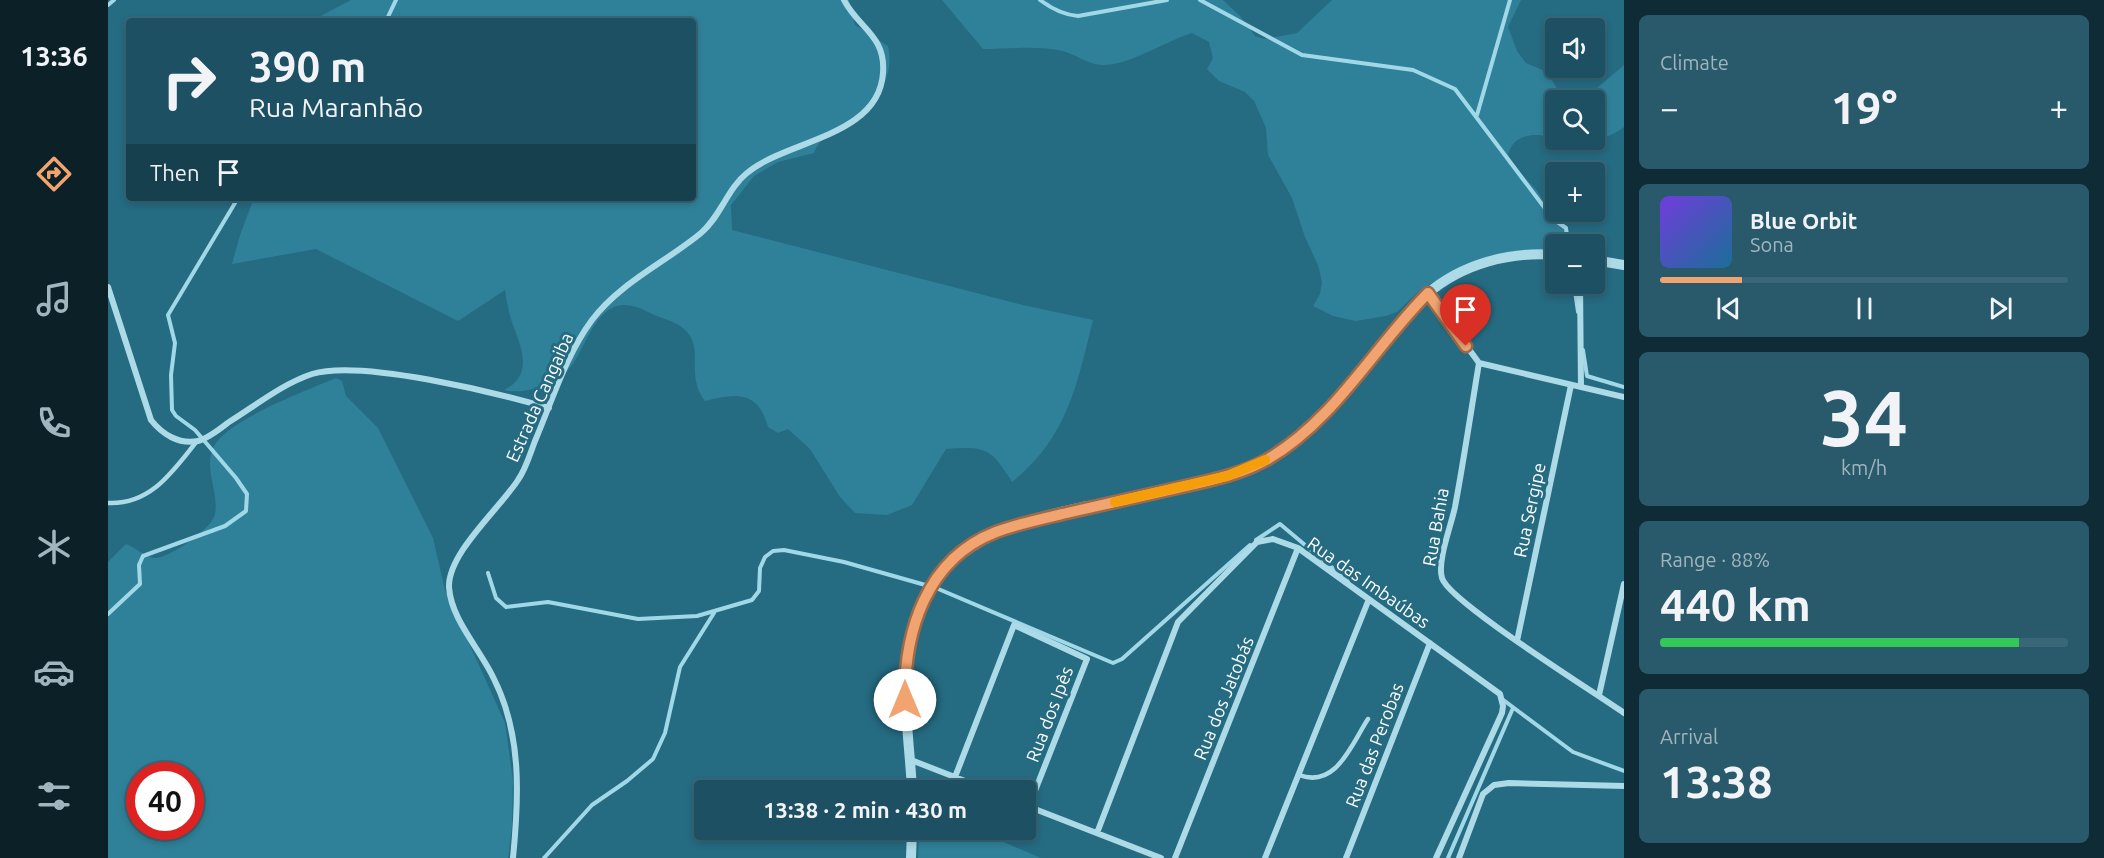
<!DOCTYPE html>
<meta charset="utf-8">
<style>
body{margin:0;font-family:Ubuntu,sans-serif;background:#295a6b;color:#f1f3f6;height:100vh;display:flex;flex-direction:column;font-size:22px;white-space:nowrap}
*{box-sizing:border-box;margin:0}
p{font-size:20px;color:#a0b5be}
.icon{flex:none;width:33px;height:33px;fill:none;stroke:currentColor;stroke-width:2;stroke-linecap:round;stroke-linejoin:round}
.map{position:relative;flex:1;overflow:hidden}
.side{display:flex;flex-direction:column;gap:15px;padding:15px;background:#0f2c36;width:480px}
.side>*{flex:none}
.guide{position:absolute;left:18px;top:18px;width:570px;height:183px;border-radius:6px;box-shadow:0 3px 9px #0003,0 0 0 2px #3a6777;background:#1c5062;color:#f1f3f6;overflow:hidden}
.tools{position:absolute;left:1437px;top:18px;display:grid;gap:12px}
.tools a{display:grid;place-items:center;width:60px;height:60px;border-radius:6px;background:#1c5062;box-shadow:0 3px 9px #0003,0 0 0 2px #3a6777;font-size:30px}
.speed{position:absolute;left:18px;top:762px;display:flex;gap:12px;font-size:30px;font-weight:700;text-align:center}
.speed>*{display:grid;place-content:center;width:78px;height:78px;border-radius:50%;background:#1c5062;box-shadow:0 3px 9px #0003,0 0 0 2px #3a6777;line-height:1}
.speed .limit{border:9px solid #d22;background:#fff;color:#111}
.pin{position:absolute;display:grid;place-items:center;width:51px;height:51px;color:#fff;margin:-62px -26px;border-radius:50% 50% 50% 0;rotate:-45deg;box-shadow:0 0 6px #0007}
.pin .icon{rotate:45deg}
.me{position:absolute;width:66px;margin:-33px;rotate:0deg;stroke-linejoin:round;filter:drop-shadow(0 0 4px #0008)}
.turn{display:flex;align-items:center;gap:21px;height:126px;padding:0 24px;font-size:27px}
.turn .icon{width:78px;height:78px;stroke-width:2.5}
.turn b{display:block;font-size:42px;line-height:51px}
.then{display:flex;align-items:center;height:57px;padding:0 24px;background:#0003;gap:12px;font-size:22px}
.big{font-size:45px;font-weight:700;line-height:1.1}
.side .tile{flex:1;display:flex;flex-direction:column;justify-content:center;gap:9px;min-width:0;padding:0 21px;border-radius:9px;background:#295a6b}
.side .dial{align-items:center;gap:0}
.dial b{font-size:78px;line-height:1}
.song{display:flex;align-items:center;gap:18px}
.cover{width:72px;height:72px;border-radius:9px;background:linear-gradient(135deg,hsl(260 70% 55%),hsl(200 70% 35%))}
.played{height:6px;border-radius:3px;background:linear-gradient(90deg,#f1a370 20%,#3a6777 20%)}
.keys{display:flex;justify-content:space-around;direction:ltr}
.heat{display:flex;justify-content:space-between;align-items:center;font-size:33px;direction:ltr}
.charge{height:9px;border-radius:4px;background:linear-gradient(90deg,#34c759 88%,#3a6777 0)}
.trip{position:absolute;left:586px;top:780px;width:342px;height:60px;border-radius:6px;background:#1c5062;box-shadow:0 3px 9px #0003,0 0 0 2px #3a6777;font-weight:700;line-height:60px;text-align:center}
main{display:flex;flex:1;min-height:0}
.dock{display:flex;flex-direction:column;width:108px;justify-content:space-around;align-items:center;background:#0b2027;color:#a0b5be}
.dock .icon{width:42px;height:42px}
.dock .on{color:#f1a370}
.dock b{font-size:27px;color:#f1f3f6}
.map>svg:first-child{display:block}
</style>
<main>
<nav class="dock">
<b>13:36</b>
<svg class="icon on" aria-label="directions" viewBox="0 0 24 24"><path d="M12 3l9 9-9 9-9-9zM9 14v-3h6M13 9l2 2-2 2"/></svg>
<svg class="icon" aria-label="music" viewBox="0 0 24 24"><path d="M9 18V5l10-2v13"/><circle cx="6" cy="18" r="3"/><circle cx="16" cy="16" r="3"/></svg>
<svg class="icon" aria-label="phone" viewBox="0 0 24 24"><path d="M5 4h4l2 5-3 2q2 4 5 5l2-3 5 2v4C11 20 4 13 5 4z"/></svg>
<svg class="icon" aria-label="climate" viewBox="0 0 24 24"><path d="M12 3v18M4 7l16 10M4 17L20 7"/></svg>
<svg class="icon" aria-label="car" viewBox="0 0 24 24"><path d="M5 17H2v-5l4-1 3-4h7l3 4 3 1v5h-3M9 17h6M6 11h13"/><circle cx="7" cy="17" r="2"/><circle cx="17" cy="17" r="2"/></svg>
<svg class="icon" aria-label="filters" viewBox="0 0 24 24"><path d="M4 7h16M4 17h16"/><circle cx="9" cy="7" r="2"/><circle cx="15" cy="17" r="2"/></svg>
</nav>
<div class="map">
<svg width="1516" height="858" viewBox="0 0 1516 858">
<rect width="100%" height="100%" fill="#256b82"/>
<path fill="#2f8199" fill-rule="evenodd" d="M243,0H741L747,25L780,46C787,77 769,102 743,120C728,130 713,135 706,153L670,162L646,176L623,205L624,230L915,305L985,320C969,385 959,438 904,482C883,448 878,446 838,449L804,505L779,515L747,513L732,497L702,449L680,429L670,433L660,427C650,390 628,393 597,401C572,368 609,335 554,318C541,314 532,305 516,305C485,305 476,356 459,371C444,385 416,395 396,390C424,376 415,351 406,328C401,315 399,303 397,290L350,321L208,249L124,264L132,235L146,198H585V21H203Z
M834,0H1115L1132,16L1147,36L1156,39L1189,33L1224,0H1413L1400,27L1409,51L1418,63L1439,72L1456,100H1448L1447,138C1430,133 1406,132 1400,154C1404,169 1419,178 1429,191C1433,196 1435,203 1439,207C1451,219 1463,224 1463,244H1448L1447,249L1407,251L1351,268L1312,290L1289,312L1278,316L1248,321L1225,316L1205,306L1212,294L1214,282L1210,265L1197,237L1184,198L1160,155L1158,128L1146,101L1137,92L1111,81L1099,69L1105,58L1101,42L1084,33C1058,41 1018,67 993,65C981,64 969,56 958,52C932,45 902,49 875,49Z
M1516,65V127C1499,140 1482,142 1461,140H1486V100H1475Z
M228,378L234,381L238,396L270,428L325,538L337,590L397,723L405,780L404,827L400,858H0V562L18,544C26,547 38,557 46,558C61,559 105,528 107,514C111,492 95,467 106,446C121,419 200,390 228,378ZM32,776H82V826H32Z
M811,830H876L893,837L891,840L933,858H810Z"/>
<g fill="none" stroke-linecap="round" stroke-linejoin="round">
<path stroke="#a1d8e8" stroke-width="4" d="M932,0C944,9 955,15 970,16L1059,0
M1092,0L1194,55L1305,70L1347,89L1445,219L1458,228L1460,244
M0,5L6,0
M278,21L288,0
M1369,115L1402,0
M1466,284L1470,312
M1475,350L1479,376L1516,387
M1148,540L1172,524L1240,581
M380,573L388,598L398,607L440,602L530,619L589,616L644,600L651,591L652,568L657,557L665,551L676,550L736,562L828,588L1005,663L1014,659L1142,545
M0,614L32,584L31,565L35,556L117,526L138,511L139,494L128,478L87,430L68,416L64,410L63,375L67,343L60,315L130,198
M1394,699L1465,752L1516,771
M436,858L484,805L519,781L545,759L557,733L572,667L606,613
M1340,858L1405,708"/>
<path stroke="#acdae7" stroke-width="4.5" d="M0,503C43,505 65,471 89,441
M1191,775C1228,789 1243,745 1260,719"/>
<path stroke="#acdae7" stroke-width="6" d="M1472,284L1473,387
M0,287L43,420C54,434 71,445 90,441C101,438 112,429 121,422C147,406 174,384 204,374C253,359 389,393 441,408
M1320,293L1371,363L1516,397
M1371,363C1363,411 1356,459 1347,507C1343,526 1329,561 1334,578C1340,601 1488,693 1516,713
M1409,641L1463,385
M1491,695L1516,584
M803,760L880,790
M847,777L906,625L979,659L921,806
M919,806L1053,858
M989,833L1070,622L1149,542L1165,539L1190,548L1392,694L1395,706L1394,713L1328,858
M405,858C411,797 414,735 386,679C373,650 343,620 341,587C340,553 392,508 410,480C418,469 422,454 427,441C444,401 458,355 484,320C513,282 558,262 593,233C613,216 619,189 639,173C678,140 771,137 775,73C778,35 750,28 736,0
M1067,858L1190,548
M1157,858L1261,599
M1238,858L1322,643
M1351,858L1375,794L1386,785L1401,783L1516,786"/>
<path stroke="#acdae7" stroke-width="10" d="M1486,260L1516,265
M804,790C801,724 781,630 831,575C908,489 1060,512 1158,460C1206,434 1245,383 1280,341C1293,326 1303,307 1319,294C1354,264 1402,251 1448,255
M803,858L804,830"/>
</g>
<g fill="none" stroke-linecap="round" stroke-linejoin="round">
<g stroke="#9d6a49" stroke-width="15">
<path id="route" d="M797,700C796,632 818,559 888,532C912,523 938,518 963,512C998,504 1034,496 1069,488C1100,481 1132,475 1160,459C1227,420 1266,347 1320,293L1358,346"/>
</g>
<use href="#route" stroke="#f1a370" stroke-width="10"/>
<path stroke="#f59e0b" stroke-width="10" d="M1007,502L1119,476L1157,460"/>
</g>
<g text-anchor="middle" dominant-baseline="central" stroke-width="6" stroke-linejoin="round" paint-order="stroke">
<g font-size="18" fill="#fff" stroke="#256b82">
<text transform="translate(431 397) rotate(-66)">Estrada Cangaiba</text>
<text transform="translate(1421 510) rotate(-78)">Rua Sergipe</text>
<text transform="translate(1327 527) rotate(-80)">Rua Bahia</text>
<text transform="translate(1261 582) rotate(35)">Rua das Imbaúbas</text>
<text transform="translate(1115 698) rotate(-68)">Rua dos Jatobás</text>
<text transform="translate(941 714) rotate(-69)">Rua dos Ipês</text>
<text transform="translate(1266 745) rotate(-69)">Rua das Perobas</text>
</g>
</g>
</svg>
<div class="tools">
<a><svg class="icon" aria-label="sound" viewBox="0 0 24 24"><path d="M4 9h4l5-4v14l-5-4H4zM17 9q2 3 0 6"/></svg></a>
<a><svg class="icon" aria-label="search" viewBox="0 0 24 24"><circle cx="10" cy="10" r="6"/><path d="M15 15l6 6"/></svg></a>
<a>+</a>
<a>−</a>
</div>
<div class="speed"><div class="limit">40</div></div>
<div class="pin" style="left:1358px;top:346px;background:#d93025"><svg class="icon" aria-label="arrive" viewBox="0 0 24 24"><path d="M6 21V4h12l-3 4 3 4H6"/></svg></div>
<svg class="me" style="left:797px;top:700px" viewBox="-20 -20 40 40"><circle r="19" fill="#fff"/><path d="M0-13L10 11 0 6-10 11z" fill="#f1a370"/></svg>
<div class="trip">13:38 · 2 min · 430 m</div>
<div class="guide">
<div class="turn"><svg class="icon" aria-label="right" viewBox="0 0 24 24"><path d="M7 20v-9h11M14 6l5 5-5 5"/></svg><div><b>390 m</b>Rua Maranhão</div></div>
<div class="then">Then<svg class="icon" aria-label="arrive" viewBox="0 0 24 24"><path d="M6 21V4h12l-3 4 3 4H6"/></svg></div>
</div>
</div>
<section class="side">
<div class="tile"><p>Climate</p>
<div class="heat"><a>−</a><b class="big">19°</b><a>+</a></div>
</div>
<div class="tile">
<div class="song"><i class="cover"></i><div><b>Blue Orbit</b><p>Sona</p></div></div>
<div class="played"></div>
<div class="keys"><svg class="icon" aria-label="previous" viewBox="0 0 24 24"><path d="M18 5L8 12l10 7zM5 5v14"/></svg><svg class="icon" aria-label="pause" viewBox="0 0 24 24"><path d="M8 5v14M16 5v14"/></svg><svg class="icon" aria-label="next" viewBox="0 0 24 24"><path d="M6 5l10 7-10 7zM19 5v14"/></svg></div>
</div>
<div class="tile dial"><b>34</b><p>km/h</p></div>
<div class="tile"><p>Range · 88%</p><b class="big">440 km</b><div class="charge"></div></div>
<div class="tile"><p>Arrival</p><b class="big">13:38</b></div>
</section>
</main>
